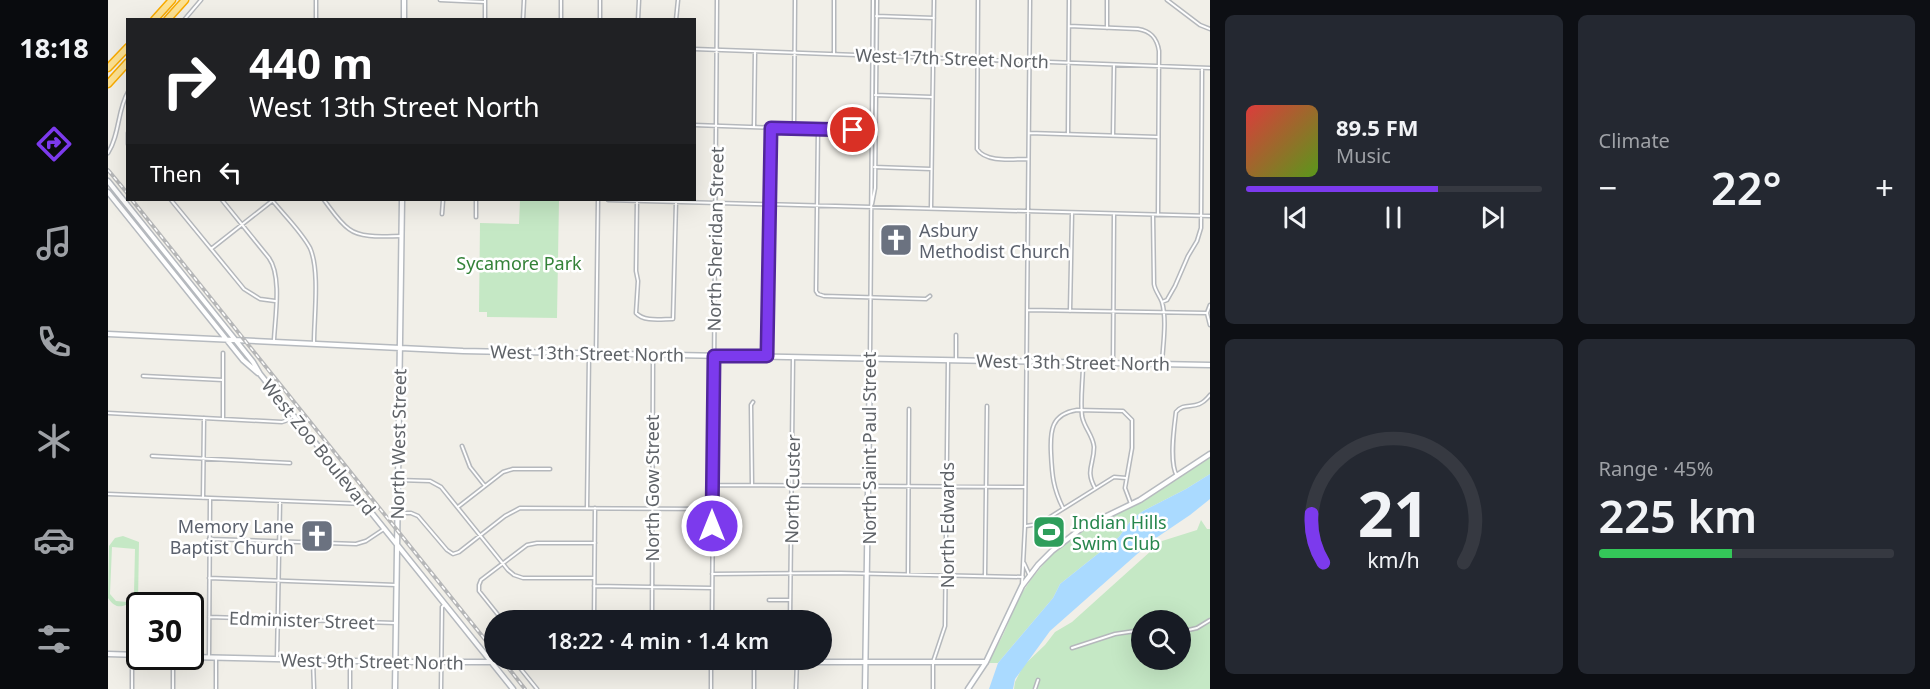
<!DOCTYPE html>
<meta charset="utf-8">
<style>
body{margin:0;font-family:"Noto Sans",sans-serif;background:#242831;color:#f1f3f6;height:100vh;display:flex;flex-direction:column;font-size:22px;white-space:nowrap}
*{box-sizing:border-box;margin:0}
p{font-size:20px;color:#9ea1a6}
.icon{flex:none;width:33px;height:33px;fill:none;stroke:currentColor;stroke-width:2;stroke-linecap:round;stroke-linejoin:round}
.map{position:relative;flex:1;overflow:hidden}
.panel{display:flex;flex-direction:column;gap:15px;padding:15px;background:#0d0f14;width:720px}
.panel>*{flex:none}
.top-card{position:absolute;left:18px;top:18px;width:570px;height:183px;border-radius:0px;box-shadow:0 6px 24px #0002;background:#202124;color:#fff;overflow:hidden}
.tools{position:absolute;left:1023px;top:610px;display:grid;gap:12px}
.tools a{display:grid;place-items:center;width:60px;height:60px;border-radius:50%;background:#171b24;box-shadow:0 6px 24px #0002;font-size:30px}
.speed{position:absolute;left:18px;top:592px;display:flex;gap:12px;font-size:30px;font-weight:700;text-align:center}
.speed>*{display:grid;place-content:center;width:78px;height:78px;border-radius:50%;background:#171b24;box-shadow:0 6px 24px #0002;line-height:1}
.speed .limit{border:3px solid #111;border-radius:9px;background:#fff;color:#111}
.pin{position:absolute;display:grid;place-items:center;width:51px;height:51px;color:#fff;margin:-26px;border:3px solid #fff;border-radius:50%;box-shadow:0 2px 6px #0007}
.me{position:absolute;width:66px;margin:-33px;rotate:0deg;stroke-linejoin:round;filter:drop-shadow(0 0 4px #0008)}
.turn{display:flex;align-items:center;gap:21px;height:126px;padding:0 24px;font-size:27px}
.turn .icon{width:78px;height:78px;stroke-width:2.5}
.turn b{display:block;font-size:42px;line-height:51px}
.then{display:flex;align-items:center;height:57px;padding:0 24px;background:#0003;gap:12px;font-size:22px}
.big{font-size:45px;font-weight:600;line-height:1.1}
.panel .widget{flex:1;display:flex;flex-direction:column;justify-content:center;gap:9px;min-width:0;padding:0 21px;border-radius:9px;background:#242831}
.panel .dial{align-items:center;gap:0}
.dial svg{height:156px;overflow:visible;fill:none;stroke:#363941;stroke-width:7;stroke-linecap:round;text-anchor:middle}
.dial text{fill:#f1f3f6;stroke:none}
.song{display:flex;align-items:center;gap:18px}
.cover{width:72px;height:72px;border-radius:9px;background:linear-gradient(135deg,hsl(0 70% 55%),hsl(90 70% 35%))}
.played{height:6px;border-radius:3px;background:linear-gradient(90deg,#7c3aed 65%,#363941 65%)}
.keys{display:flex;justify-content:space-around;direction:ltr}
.heat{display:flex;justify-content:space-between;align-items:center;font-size:33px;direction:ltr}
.charge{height:9px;border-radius:4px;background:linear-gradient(90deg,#34c759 45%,#363941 0)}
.panel .tiles{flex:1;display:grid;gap:15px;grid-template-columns:repeat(2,1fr)}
.trip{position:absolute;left:376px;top:610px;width:348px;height:60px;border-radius:30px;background:#171b24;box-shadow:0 6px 24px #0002;font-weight:600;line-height:60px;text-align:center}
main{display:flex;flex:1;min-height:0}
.tabs{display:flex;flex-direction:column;width:108px;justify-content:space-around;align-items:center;background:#090b0e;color:#9ea1a6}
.tabs .icon{width:42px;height:42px}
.tabs .selected{color:#7c3aed}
.tabs b{font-size:27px;color:#f1f3f6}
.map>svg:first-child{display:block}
</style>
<main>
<nav class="tabs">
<b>18:18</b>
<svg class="icon selected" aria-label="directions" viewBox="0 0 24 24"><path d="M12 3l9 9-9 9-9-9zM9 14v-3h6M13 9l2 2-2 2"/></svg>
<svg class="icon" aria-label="music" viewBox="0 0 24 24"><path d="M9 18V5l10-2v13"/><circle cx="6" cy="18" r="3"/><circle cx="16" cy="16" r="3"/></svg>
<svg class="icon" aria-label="phone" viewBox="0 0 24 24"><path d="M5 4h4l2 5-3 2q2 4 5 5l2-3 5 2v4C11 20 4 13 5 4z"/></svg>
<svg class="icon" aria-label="climate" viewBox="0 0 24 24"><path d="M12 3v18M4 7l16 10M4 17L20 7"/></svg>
<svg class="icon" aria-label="car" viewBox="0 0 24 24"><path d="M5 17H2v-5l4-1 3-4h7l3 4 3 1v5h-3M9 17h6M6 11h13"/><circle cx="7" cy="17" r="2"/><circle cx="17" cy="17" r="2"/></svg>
<svg class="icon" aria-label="filters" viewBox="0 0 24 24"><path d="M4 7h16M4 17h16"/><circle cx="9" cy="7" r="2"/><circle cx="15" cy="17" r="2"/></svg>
</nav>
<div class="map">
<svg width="1102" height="689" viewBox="0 0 1102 689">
<rect width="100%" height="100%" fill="#f1efe8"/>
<path fill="#c5e8c5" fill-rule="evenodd" d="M412,200H451L449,318L379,317V312H371L372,223L411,224Z
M1102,456V474L1078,489L1035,511L1024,519L1011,537L952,584L945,598L890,663H880L895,635L912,596L924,578L945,553L978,529L1035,501Z
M1093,520L1099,529H1102V689H906L907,682L915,666L937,645L947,632L964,622L1054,541L1089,530ZM1034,621H1072V660H1034Z
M15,536L31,542L30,602C17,602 11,614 0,598L1,546L7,538ZM4,547L27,549L26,593L19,602L8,601L2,594Z"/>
<path fill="#aadaff" d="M1102,474V499L1082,515L1045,540L942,631L907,679L905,689H881L890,663L945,598L952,584L1011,537L1024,519L1035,511L1078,489Z"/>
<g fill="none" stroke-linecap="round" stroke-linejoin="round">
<g stroke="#b5b8bc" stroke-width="5">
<path id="street" d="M208,0V20
M332,0L377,2
M870,0L869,149C878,163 905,159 920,159
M1059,0L1092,25L1102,29
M768,16L826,18
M76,20L93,0
M377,20V0
M415,20L416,0
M453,20V0
M492,20V0
M530,20L531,0
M568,20L570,0
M961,26L1030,29C1043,31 1049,38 1051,51L1050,215
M999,28V0
M586,49L1102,68
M726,54V0
M767,95L824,97
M586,125L762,131
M646,127L647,52
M686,129L687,0
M710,129L708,291L710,294L716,296L818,299L822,296
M20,133V144
M921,133L1050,137
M960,134L961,0
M1005,135L1006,65
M0,153C12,134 9,111 20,92
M766,167L823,169
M63,200L136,289L152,299L167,301
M114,200L161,258C174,276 167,318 166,340
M164,200C176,215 193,231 202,248C212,270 206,317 206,342
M216,200C223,209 231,222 241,229C254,239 278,236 294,236
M500,200L1102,216
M529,200L528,271L530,281L528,313C536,322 553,319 565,319L568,202
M764,204L767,188L769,0
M823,208L826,0
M334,214L335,200
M1045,215L1046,284C1047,291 1052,296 1054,302C1059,320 1055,344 1054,363
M368,217V200
M103,249L164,201
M1054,302L1059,300L1067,286L1080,256L1089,241L1093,228L1094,68
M1102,305L1099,313L1102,325
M919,310L1099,313
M962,311L964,213
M488,353L490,200
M659,356L663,128
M762,358L765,0
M848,360V335
M1005,363L1006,214
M975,364C975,381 972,399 974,416C976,428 985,435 986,447C986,465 977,470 987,488
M35,376L115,380
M0,413L174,422L180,420L186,416
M115,419V353
M354,446L362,467L377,486
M44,456L182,463
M1069,476C1061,463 1066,428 1068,412C1078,400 1088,413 1102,395
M290,480L322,481L333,487L400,570L406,575L415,578H486
M605,485L917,487
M644,485L643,405L645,402
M0,494L257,504
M95,498L96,418
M350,507L395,472L405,469H442
M479,508L481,355
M955,508C945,488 944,475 943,453C942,431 943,414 969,410L1015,411L1024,420V448L1017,488L1023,504
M289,513H303L310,516L339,550L345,554L351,552L397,516L412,508L604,509
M918,526L931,524L1006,477L1018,478
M101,539L248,544L258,541L276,529
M916,563L921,574
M604,574L732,573L915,577
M800,574L801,409
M877,576L879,406
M101,578L288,585
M914,585L917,526L922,0
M486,586L604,588
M661,600H682
M101,617L287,623
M395,621L371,591V585L373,580L419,545L429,543H487
M414,621L422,615
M486,621L487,508
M544,621L545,354
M604,621L609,0
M682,621L685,357
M1072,632L1089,628L1102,620
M964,648L1007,634L1034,630
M101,657L102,499
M108,659V689
M169,659L172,501
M205,660L206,689
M242,662V689
M408,663L429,689
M24,689V656
M65,689V657
M333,689L334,607L337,604
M603,689V660
M646,689V662
M688,689L689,660
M825,689V662L837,626L840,361
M927,689L930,680"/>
</g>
<g stroke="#b6babf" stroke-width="7">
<path id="secondary" d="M296,20V0
M0,181L145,362L152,374L405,689
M0,192L135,360L150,373
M0,334L355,351L1102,365
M0,654L32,655
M82,657L287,662H878
M287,689L294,200
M757,689L762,358
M860,689L878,662L914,586L930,565L944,551L974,528L1032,500L1102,454"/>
</g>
<g stroke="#f9ab00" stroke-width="9">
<path id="highway" d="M46,20L64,0
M59,20L77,0
M0,68L20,47
M0,84L20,62"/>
</g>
<use href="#street" stroke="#fff" stroke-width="2"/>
<use href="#secondary" stroke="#fff" stroke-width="4"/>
<use href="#highway" stroke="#fde293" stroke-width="6"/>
<g stroke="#b6b7b8" stroke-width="4">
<path id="rail" d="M0,170L20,194
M24,200L387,652
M394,660L417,689"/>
</g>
<use href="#rail" stroke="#fff" stroke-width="1.5" stroke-dasharray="4.5" stroke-linecap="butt"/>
</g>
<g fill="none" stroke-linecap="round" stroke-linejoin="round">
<g stroke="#51269a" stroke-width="15">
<path id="route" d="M604,526L606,356H659L663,128L745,130"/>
</g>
<use href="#route" stroke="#7c3aed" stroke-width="10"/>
</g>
<defs>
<g id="church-square" transform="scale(1.725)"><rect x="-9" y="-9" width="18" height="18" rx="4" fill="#6b7280" stroke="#fff"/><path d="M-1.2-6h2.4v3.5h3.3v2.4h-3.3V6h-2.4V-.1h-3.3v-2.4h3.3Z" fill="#fff"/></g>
<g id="stadium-square" transform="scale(1.725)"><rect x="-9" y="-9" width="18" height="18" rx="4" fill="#2e9e5b" stroke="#fff"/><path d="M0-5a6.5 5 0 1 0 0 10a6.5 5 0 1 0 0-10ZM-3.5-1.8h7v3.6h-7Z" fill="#fff"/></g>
</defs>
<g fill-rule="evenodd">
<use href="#church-square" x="788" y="240"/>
<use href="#stadium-square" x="941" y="532"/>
<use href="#church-square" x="209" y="536"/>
</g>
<g text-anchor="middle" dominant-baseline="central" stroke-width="5" stroke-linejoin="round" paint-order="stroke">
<g font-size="18" fill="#5f6368" stroke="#fff">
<text transform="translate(844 58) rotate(2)">West 17th Street North</text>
<text transform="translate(607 239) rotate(-89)">North Sheridan Street</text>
<text transform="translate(479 353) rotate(1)">West 13th Street North</text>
<text transform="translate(965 362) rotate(1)">West 13th Street North</text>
<text transform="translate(290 444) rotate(-89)">North West Street</text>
<text transform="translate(211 447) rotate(51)">West Zoo Boulevard</text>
<text transform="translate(761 448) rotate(-90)">North Saint Paul Street</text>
<text transform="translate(544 488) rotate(-90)">North Gow Street</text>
<text transform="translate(684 489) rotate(-89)">North Custer</text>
<text transform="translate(839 525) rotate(-90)">North Edwards</text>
<text transform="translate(194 620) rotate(2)">Edminister Street</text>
<text transform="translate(264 661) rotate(1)">West 9th Street North</text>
</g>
<g font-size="18" fill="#5b616d" stroke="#fff" text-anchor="start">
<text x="811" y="230">Asbury<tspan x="811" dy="21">Methodist Church</tspan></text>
<text x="186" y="526" text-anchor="end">Memory Lane<tspan x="186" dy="21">Baptist Church</tspan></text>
</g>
<g font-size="18" fill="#348238" stroke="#fff">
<text x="411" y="263">Sycamore Park</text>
</g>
<g font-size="18" fill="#27864d" stroke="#fff" text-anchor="start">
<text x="964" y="522">Indian Hills<tspan x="964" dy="21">Swim Club</tspan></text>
</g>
</g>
</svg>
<div class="tools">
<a><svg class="icon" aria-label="search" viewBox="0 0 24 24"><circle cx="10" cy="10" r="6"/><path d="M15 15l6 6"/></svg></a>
</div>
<div class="speed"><div class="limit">30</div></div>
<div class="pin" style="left:745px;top:130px;background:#d93025"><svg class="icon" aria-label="arrive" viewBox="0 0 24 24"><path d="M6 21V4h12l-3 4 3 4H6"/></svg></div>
<svg class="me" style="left:604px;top:526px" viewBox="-20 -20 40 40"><circle r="17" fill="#7c3aed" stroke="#fff" stroke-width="3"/><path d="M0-11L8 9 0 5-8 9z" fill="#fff"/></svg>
<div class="trip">18:22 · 4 min · 1.4 km</div>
<div class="top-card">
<div class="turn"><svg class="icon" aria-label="right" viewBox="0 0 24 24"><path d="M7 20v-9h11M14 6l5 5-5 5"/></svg><div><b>440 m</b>West 13th Street North</div></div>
<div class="then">Then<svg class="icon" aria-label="left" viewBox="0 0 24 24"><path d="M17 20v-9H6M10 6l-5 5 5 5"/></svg></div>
</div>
</div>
<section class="panel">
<div class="tiles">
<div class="widget">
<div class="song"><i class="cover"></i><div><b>89.5 FM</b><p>Music</p></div></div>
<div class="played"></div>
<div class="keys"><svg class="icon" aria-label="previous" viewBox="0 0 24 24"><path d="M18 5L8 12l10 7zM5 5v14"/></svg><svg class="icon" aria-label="pause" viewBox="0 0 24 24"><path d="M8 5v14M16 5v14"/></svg><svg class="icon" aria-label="next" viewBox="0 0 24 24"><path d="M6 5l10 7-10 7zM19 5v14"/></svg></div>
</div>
<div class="widget"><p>Climate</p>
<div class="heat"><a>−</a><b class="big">22°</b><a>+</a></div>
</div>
<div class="widget dial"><svg viewBox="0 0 100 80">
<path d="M14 69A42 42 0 1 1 86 69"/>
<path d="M14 69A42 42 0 0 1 8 44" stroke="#7c3aed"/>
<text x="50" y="56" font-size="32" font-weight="700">21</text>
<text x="50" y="72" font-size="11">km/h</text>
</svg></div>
<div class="widget"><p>Range · 45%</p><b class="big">225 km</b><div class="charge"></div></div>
</div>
</section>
</main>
